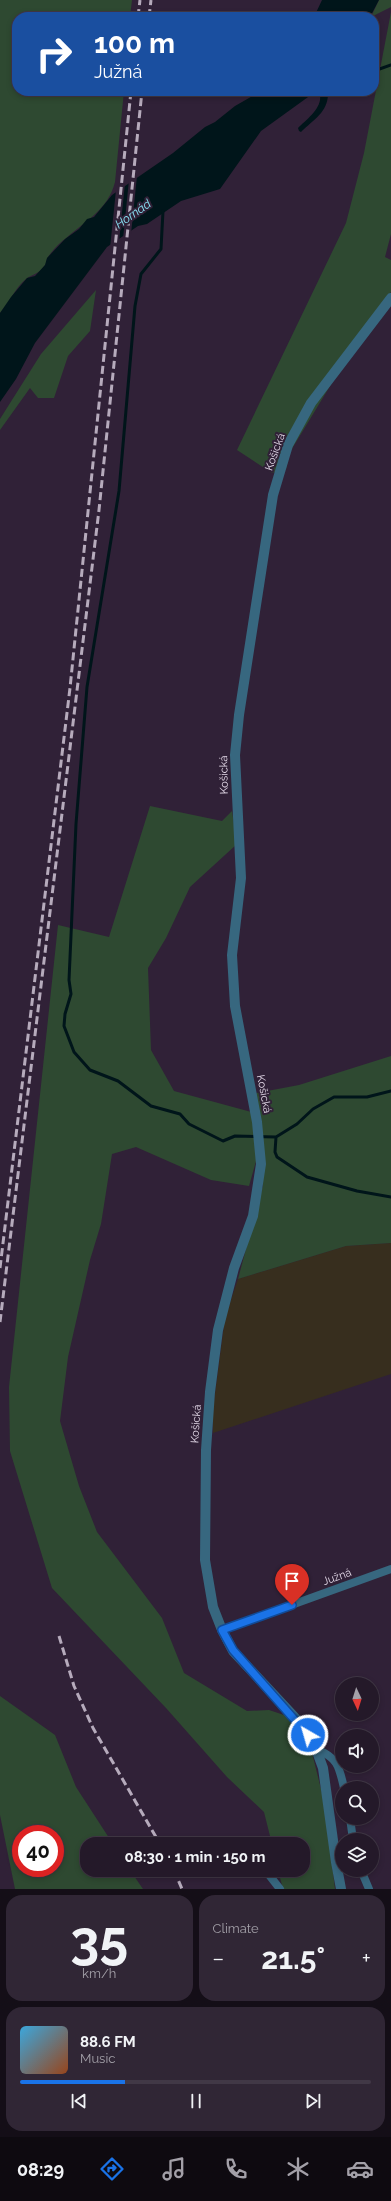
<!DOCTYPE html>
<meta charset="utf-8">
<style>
body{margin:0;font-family:Raleway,sans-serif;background:#302635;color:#f1f3f6;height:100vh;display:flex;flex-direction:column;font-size:15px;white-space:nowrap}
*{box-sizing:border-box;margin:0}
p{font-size:13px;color:#a3a0a8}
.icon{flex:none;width:22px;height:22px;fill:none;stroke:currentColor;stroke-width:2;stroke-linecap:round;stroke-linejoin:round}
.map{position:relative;height:1889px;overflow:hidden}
.details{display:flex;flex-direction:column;gap:6px;padding:6px;background:#140e17;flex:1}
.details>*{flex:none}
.guide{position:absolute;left:12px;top:12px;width:367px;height:84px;border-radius:16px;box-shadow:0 2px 6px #0003,0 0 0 1px #413846;background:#1a4fa0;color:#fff;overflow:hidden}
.needle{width:26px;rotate:176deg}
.fabs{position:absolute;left:335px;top:1677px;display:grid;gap:8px}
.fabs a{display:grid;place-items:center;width:44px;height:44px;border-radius:50%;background:#241929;box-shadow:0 2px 6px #0003,0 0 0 1px #413846;font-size:20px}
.speed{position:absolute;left:12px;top:1825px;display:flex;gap:8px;font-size:20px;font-weight:700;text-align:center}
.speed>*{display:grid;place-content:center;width:52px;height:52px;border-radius:50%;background:#241929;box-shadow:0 2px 6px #0003,0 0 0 1px #413846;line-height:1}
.speed .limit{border:6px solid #d22;background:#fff;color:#111}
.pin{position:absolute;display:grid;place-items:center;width:34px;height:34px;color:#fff;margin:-41px -17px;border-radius:50% 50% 50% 0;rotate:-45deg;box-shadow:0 0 4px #0007}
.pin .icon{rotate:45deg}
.me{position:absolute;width:44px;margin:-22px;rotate:322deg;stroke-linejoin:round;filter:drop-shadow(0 0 3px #0008)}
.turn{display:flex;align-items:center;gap:14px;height:84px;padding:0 16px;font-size:18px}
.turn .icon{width:52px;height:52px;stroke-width:2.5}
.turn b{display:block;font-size:28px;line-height:34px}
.big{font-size:30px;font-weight:700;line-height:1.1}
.details .card{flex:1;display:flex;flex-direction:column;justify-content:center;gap:6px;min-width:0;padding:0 14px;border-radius:16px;background:#302635}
.details .dial{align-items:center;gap:0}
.dial b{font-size:52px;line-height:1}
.song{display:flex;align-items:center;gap:12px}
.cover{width:48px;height:48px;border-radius:6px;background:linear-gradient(135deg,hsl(200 70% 55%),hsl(20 70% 35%))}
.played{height:4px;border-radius:2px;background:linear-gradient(90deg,#1a73e8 30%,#413846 30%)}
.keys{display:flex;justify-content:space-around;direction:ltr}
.heat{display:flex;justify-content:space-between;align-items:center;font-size:22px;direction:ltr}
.details .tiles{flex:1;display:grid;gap:6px;grid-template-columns:1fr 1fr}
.card:last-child{grid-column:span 2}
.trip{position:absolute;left:80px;top:1837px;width:230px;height:40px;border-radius:16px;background:#241929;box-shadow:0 2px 6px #0003,0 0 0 1px #413846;font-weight:700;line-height:40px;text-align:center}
.tabs{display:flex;height:64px;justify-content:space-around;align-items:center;background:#0e0a10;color:#a3a0a8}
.tabs .icon{width:28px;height:28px}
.tabs .active{color:#1a73e8}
.tabs b{font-size:18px;color:#f1f3f6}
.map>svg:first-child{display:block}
</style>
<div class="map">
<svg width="391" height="1889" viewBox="0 0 391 1889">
<rect width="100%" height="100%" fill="#302137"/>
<path fill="#372e1e" d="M391,1243V1374L213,1433V1409L225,1318L238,1279L346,1246Z"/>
<path fill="#2e4931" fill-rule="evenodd" d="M0,0H132L130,17H17V91H124L115,182C108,210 85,221 65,239C59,243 52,251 48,257C46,259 47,263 45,265C40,274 32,274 26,279C15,288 10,302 0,313Z
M379,0H391V7L371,17Z
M391,12V234L385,257L391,260V292L361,335L290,452L286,469L272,473L237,450L346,223L364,153Z
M96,290L90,331L68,356L54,398H38L30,388L0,430V419L41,354Z
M150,806L222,821L232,811L237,844L190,887L166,938L148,968L151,1050L174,1091L255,1113L251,1094L299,1085L391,1056V1243L346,1246L238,1279L263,1185L260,1147L249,1186L211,1180L136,1147L112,1154L101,1224L90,1260L68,1357L60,1421L79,1486L97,1532L162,1618L184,1673L247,1711L269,1710L290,1717L312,1753L325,1805L335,1889H283L278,1870H303V1844H272L264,1812L227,1777L166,1708L52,1588L10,1451L9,1387L58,925L109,937Z
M0,1696L55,1735L76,1787L113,1844H87V1870H130L143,1889H15L0,1815ZM21,1834H55V1868H21Z"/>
<path fill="#00151a" d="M322,0H379L370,17H314Z
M261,91H328C329,112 314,119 301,132L299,131L298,128C307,119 325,106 319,92H315L261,131L220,189L181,201L147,224L138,226L107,247L35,343L16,379L0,402V313L11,297L27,278L35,276L45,265L47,258L65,239L79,229L87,219L94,217L112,195L173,153L205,127L215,122L235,106Z"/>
<path fill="#302137" d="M137,176L131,234L123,239L129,180Z
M125,183L119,242L110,248L116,190Z"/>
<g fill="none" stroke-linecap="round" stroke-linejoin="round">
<path stroke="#00151a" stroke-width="3" d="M374,71L391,65
M163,211L161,249L141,274L135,306L119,491L87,687L76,824L69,980L71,994L65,1014L64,1026L74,1052L90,1070L118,1081L151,1106L180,1114L189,1124L223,1141L235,1136L276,1137L297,1124L313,1109L334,1097H367L391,1091
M276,1137L275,1152L277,1157L307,1177L357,1191L391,1197"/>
<path stroke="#37677f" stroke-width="8" d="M222,1630L391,1569
M316,1749C338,1758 339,1766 344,1788
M350,1818L353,1840
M361,1870L369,1889
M266,1871L280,1889"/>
<path stroke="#37677f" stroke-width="10" d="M341,1889L336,1862L323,1768L316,1749L299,1722L233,1651L222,1630L213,1607L205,1560L206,1450L210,1392L218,1330L234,1268L253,1216L261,1164L257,1122L235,1006L232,955L241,878L235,755L239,715L273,495L288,445L311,403L391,298"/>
<path stroke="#b6abbc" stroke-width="3" stroke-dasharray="8 4" stroke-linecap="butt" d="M138,17L140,0
M149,17L151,0
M0,1268L70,688L131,91
M0,1322L99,510L142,91
M59,1636L74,1686L93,1728L160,1844
M174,1870L182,1889"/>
</g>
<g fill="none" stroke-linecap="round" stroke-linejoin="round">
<g stroke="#114b97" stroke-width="10">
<path id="route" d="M292,1605L222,1630L233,1650L308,1735"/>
</g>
<use href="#route" stroke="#1a73e8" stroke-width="7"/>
</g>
<g text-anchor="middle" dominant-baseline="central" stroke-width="4" stroke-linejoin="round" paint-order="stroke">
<g font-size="11" fill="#e3d9e8" stroke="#302137">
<text transform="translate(275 452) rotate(-70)">Košická</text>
<text transform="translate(224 775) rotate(-91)">Košická</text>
<text transform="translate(264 1094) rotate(79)">Košická</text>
<text transform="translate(196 1424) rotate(-86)">Košická</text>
<text transform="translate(337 1577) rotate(-20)">Južná</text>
</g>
<g font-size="12" font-style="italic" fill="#8ae7f9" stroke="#302137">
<text transform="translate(133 214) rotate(-35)">Hornád</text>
</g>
</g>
</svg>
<div class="fabs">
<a><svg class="needle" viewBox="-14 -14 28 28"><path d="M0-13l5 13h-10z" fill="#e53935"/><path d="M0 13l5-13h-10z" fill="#a3a0a8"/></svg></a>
<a><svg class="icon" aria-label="sound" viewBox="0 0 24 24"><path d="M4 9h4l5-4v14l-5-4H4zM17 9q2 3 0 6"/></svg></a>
<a><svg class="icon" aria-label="search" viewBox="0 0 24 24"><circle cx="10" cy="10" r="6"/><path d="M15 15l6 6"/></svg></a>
<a><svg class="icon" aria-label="layers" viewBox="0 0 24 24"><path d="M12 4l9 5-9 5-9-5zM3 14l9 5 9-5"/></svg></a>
</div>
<div class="speed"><div class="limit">40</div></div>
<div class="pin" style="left:292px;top:1605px;background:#d93025"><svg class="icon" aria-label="arrive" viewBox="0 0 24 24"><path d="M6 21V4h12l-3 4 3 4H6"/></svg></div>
<svg class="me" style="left:308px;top:1735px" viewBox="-20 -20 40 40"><circle r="17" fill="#1a73e8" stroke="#fff" stroke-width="3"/><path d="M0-11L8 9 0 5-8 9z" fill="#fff"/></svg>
<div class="trip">08:30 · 1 min · 150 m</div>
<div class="guide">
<div class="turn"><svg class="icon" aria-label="right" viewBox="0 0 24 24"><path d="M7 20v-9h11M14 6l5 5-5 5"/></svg><div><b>100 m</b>Južná</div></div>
</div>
</div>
<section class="details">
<div class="tiles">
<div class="card dial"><b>35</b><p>km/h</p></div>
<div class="card"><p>Climate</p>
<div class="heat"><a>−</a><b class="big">21.5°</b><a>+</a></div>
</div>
<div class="card">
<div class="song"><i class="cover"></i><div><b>88.6 FM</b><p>Music</p></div></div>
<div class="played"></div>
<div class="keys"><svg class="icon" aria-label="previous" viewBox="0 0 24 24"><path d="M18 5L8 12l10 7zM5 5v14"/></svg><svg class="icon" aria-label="pause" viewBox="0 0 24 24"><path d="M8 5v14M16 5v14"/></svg><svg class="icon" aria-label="next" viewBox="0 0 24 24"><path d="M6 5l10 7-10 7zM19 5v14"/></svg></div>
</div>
</div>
</section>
<nav class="tabs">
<b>08:29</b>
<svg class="icon active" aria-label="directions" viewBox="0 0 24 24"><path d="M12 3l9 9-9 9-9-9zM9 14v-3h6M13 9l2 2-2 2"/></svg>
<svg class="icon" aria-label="music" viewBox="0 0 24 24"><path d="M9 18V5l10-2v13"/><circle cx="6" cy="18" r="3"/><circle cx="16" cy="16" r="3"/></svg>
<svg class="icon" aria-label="phone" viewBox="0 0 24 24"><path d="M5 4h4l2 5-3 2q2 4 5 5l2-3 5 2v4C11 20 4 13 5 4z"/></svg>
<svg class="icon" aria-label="climate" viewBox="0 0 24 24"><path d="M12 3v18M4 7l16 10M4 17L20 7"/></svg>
<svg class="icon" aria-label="car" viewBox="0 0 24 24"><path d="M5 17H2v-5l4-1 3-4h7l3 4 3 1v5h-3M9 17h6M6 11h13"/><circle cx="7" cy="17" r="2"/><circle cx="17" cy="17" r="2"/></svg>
</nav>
